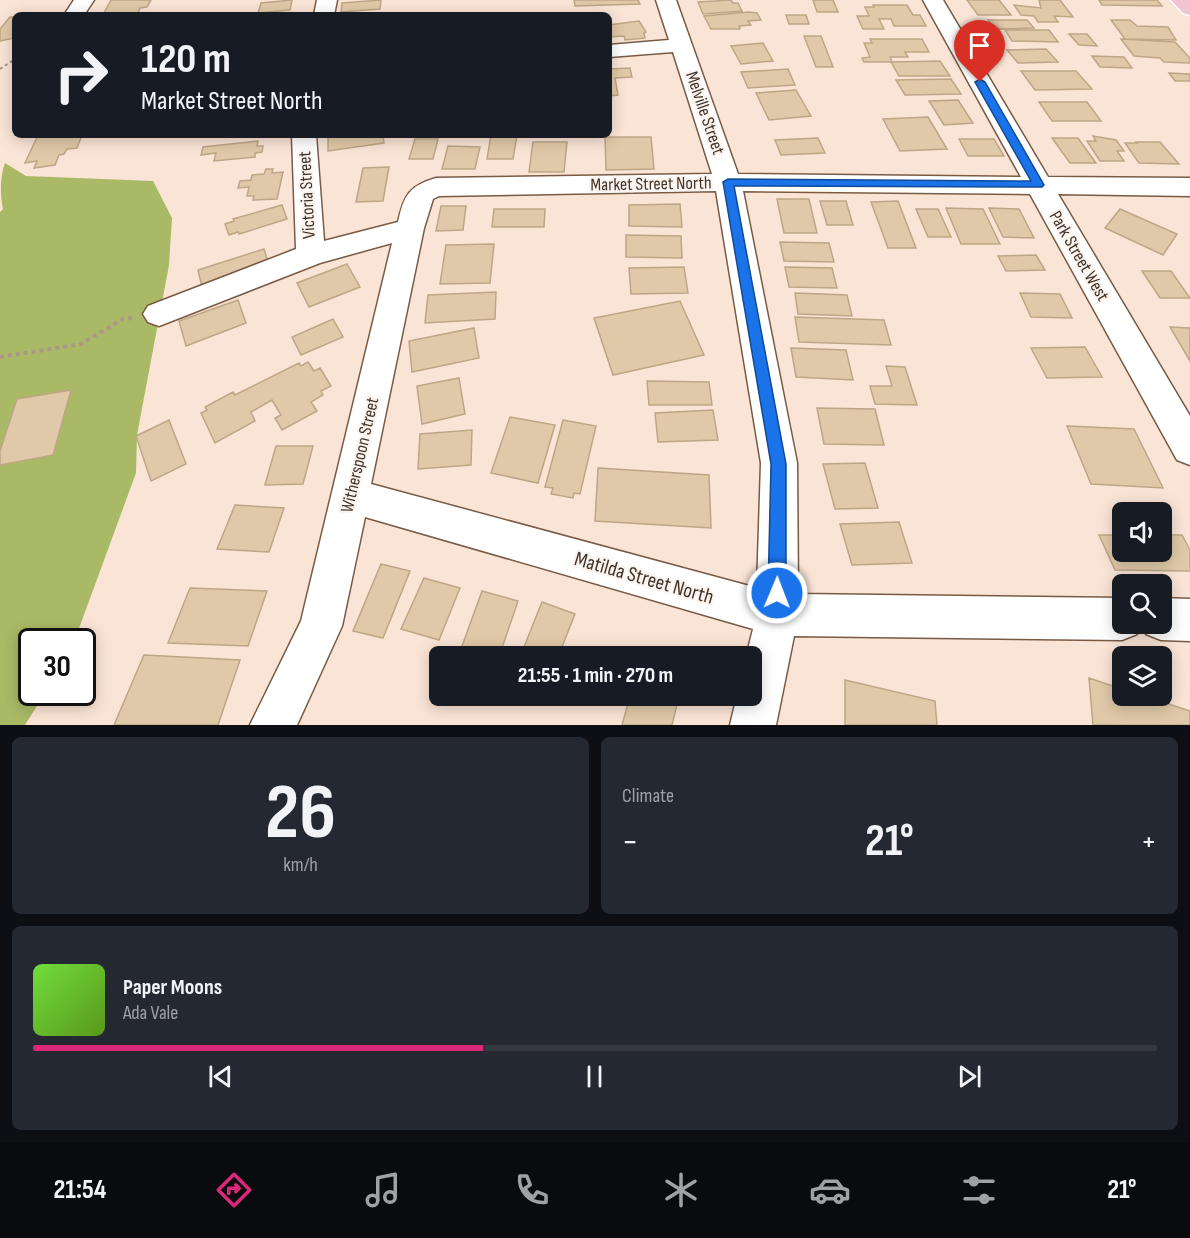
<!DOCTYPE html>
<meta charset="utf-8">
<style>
body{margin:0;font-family:"Sofia Sans Condensed",sans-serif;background:#242831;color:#f1f3f6;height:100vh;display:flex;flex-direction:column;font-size:22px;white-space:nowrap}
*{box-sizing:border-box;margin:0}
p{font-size:20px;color:#9ea1a6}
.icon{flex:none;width:33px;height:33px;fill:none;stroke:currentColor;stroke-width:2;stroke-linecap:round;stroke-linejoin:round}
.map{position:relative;height:725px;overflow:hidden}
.side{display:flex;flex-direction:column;gap:12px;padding:12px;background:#0d0f14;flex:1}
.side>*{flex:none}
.hud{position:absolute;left:12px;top:12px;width:600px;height:126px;border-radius:9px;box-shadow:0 3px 15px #0003;background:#171b24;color:#f1f3f6;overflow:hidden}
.fabs{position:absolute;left:1112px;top:502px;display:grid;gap:12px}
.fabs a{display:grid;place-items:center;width:60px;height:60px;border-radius:9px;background:#171b24;box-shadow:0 3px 15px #0003;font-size:30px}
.speed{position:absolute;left:18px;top:628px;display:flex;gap:12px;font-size:30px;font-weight:700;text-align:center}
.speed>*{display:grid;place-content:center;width:78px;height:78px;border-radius:50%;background:#171b24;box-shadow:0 3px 15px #0003;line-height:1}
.speed .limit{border:3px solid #111;border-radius:9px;background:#fff;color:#111}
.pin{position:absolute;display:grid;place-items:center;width:51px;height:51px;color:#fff;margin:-62px -26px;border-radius:50% 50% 50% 0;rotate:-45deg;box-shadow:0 0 6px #0007}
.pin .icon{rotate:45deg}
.me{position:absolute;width:66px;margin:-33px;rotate:1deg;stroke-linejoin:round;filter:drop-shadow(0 0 4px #0008)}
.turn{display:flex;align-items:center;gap:21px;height:126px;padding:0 30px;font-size:27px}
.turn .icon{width:78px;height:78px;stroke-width:2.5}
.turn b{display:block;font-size:42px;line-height:51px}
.big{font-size:45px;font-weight:700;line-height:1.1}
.side .widget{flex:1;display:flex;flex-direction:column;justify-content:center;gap:9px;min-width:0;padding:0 21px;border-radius:9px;background:#242831}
.side .dial{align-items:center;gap:0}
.dial b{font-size:78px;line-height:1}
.song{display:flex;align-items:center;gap:18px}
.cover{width:72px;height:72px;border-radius:9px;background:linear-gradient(135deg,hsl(100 70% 55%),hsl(90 70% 35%))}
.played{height:6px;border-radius:3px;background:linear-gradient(90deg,#db2777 40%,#363941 40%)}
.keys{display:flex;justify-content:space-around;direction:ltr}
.heat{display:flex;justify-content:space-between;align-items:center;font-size:33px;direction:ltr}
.side .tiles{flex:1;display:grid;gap:12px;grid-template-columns:1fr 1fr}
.widget:last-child{grid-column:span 2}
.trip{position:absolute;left:429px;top:646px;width:333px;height:60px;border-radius:9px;background:#171b24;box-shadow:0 3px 15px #0003;font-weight:700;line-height:60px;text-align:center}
.menu{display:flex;height:96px;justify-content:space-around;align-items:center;background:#090b0e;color:#9ea1a6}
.menu .icon{width:42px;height:42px}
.menu .on{color:#db2777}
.menu b{font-size:27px;color:#f1f3f6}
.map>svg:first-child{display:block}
</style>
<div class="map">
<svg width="1190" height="725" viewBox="0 0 1190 725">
<rect width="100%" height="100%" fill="#fae4d5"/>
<path fill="#aab966" d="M5,163L26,176L153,181L172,218L169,265L137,435L136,473L74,642H32V693H45L25,725H0V212L3,209C0,195 0,176 5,163Z"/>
<path fill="#e0c9a8" stroke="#bda686" stroke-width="1.5" d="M111,0H151L147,7L140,8L138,13L103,15Z
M292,0L290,10L258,13L261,3Z
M381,0L380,9L341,12L342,3Z
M574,0H638L640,4L575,6Z
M731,0L733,3H738L742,11L703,14L698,2Z
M813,0H833L838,12H817Z
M967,0H999L1011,15H978Z
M1039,0H1060L1073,17L1054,16L1058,22H1038L1034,16L1021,15L1014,5L1041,8Z
M1099,0H1157L1162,6L1102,5Z
M873,5H907L913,15H920L926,26H894L891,19H879L884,29H863L857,16H869L865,7H874Z
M749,12L757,13L761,20L748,21L751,25L739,26L740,29H711L704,16Z
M786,15H806L809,24H789Z
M10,17H15V38L0,41V29Z
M988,20H1027L1034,28L994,29Z
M1111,20H1130L1137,26L1168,27L1176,40L1125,39Z
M639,21L646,32L644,33L645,38L625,40L624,36L609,37V25Z
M1005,30H1049L1058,42L1012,41Z
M1069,34H1087L1097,46L1079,45Z
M804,36H821L833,67H816Z
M870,39H922L929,52H905L908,57H890L892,62H864L862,58L870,57L864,43H872Z
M1121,39L1175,42L1190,58V63L1164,62L1160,58L1134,56Z
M763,43L773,61L741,64L731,46Z
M1046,49L1058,62L1018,63L1007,50Z
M1092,56L1124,57L1132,68L1100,67Z
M940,61L950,76H899L891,62Z
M609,66L610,69L630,68L632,77L615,78L618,95L609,96Z
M788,69L795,85L748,88L741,72Z
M1021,71H1076L1092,89L1035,90Z
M1169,73L1190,74V81H1175Z
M951,79L961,94L905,95L896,80Z
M796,90L811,116L769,120L756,93Z
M958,100L973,123L944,125L929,101Z
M1039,102H1087L1101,121H1052Z
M928,117L947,149L900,151L883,119Z
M38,135H82L77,148L67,149L64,154L59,155L55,165L34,168L37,161L25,163Z
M344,135H383L384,143L328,151V137Z
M491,135H517L513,159H487Z
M1093,136L1116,140L1124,151H1117L1124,161H1100L1087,141H1096Z
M605,137H651L654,169L606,170Z
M818,138L825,153L781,155L775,140Z
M1052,138H1078L1096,163H1070Z
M415,139H438L433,159H409Z
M959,139H994L1004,156H968Z
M258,141L257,146H263L262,152L255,153V157L214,161L216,153L201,155L203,147Z
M533,142H567L564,172H529Z
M1136,142H1160L1179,164L1139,163L1125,143H1137Z
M448,146L480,147L475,169H442Z
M389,167L383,201L356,202L363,168Z
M266,169H273L272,173L283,172L277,199L253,200L254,196H247L249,187L238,188L240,181L251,180L252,175L264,174Z
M777,199H809L817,233H784Z
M820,201H846L853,225H827Z
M898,201L916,248H888L871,202Z
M680,204L682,227L629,226V205Z
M282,205L287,219L239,234L238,232L229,235L225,224L234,221L233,219Z
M441,206H466L463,230L436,231Z
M946,208L983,209L1000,244H961Z
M989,208L1019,209L1034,238L1003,237Z
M494,209H545L544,227H492Z
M916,209H938L951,237H928Z
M1120,209L1177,234L1163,255L1105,228Z
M626,235L681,236L682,258L626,257Z
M780,242L829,243L834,262L784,261Z
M494,244L490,283L440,284L446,245Z
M264,249L269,265L202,287L198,270Z
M1036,255L1045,270L1006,271L998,256Z
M347,264L360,287L309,307L297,283Z
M684,267L688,293L631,294L629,268Z
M785,267L832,268L837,288L789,287Z
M1142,271H1171L1190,298H1160Z
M496,292L495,319L425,323L428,295Z
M795,293L847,295L852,316L798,314Z
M1020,293L1060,294L1072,318L1031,317Z
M238,300L246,323L186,346L179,321Z
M680,301L704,355L613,375L594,318Z
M795,317L884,320L891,345L799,342Z
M333,319L343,337L301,355L292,337Z
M1170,327L1190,328V361Z
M474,328L479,358L412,372L409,341Z
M1085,347L1102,377L1047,378L1031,348Z
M791,348L846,350L853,380L796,377Z
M308,362L314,371L320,368L331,386L321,391L323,395L311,402L317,411L282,430L275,418L281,415L272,400L251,412L255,421L215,443L201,413L207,410L205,407L233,392L235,395L299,363L301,366Z
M886,366L905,367L917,405L875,404L870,386H892Z
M459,378L465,414L422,424L417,386Z
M647,381L709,382L712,405H649Z
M71,390L53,455L0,465V451L17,399Z
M817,408L875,409L884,445L824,444Z
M713,410L718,440L658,442L655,413Z
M510,417L555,425L538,483L491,473Z
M169,420L186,464L151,481L136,436Z
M563,420L596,426L580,494L574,493L573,498L551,494L553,488L545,487Z
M1067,426L1134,429L1163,488L1091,484Z
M472,430L471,465L418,469L420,434Z
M276,446H313L303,484L265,485Z
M865,463L878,508L835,509L823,464Z
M598,468L709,475L711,528L595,521Z
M235,505L284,508L269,552L217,549Z
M899,522L912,563L852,565L840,524Z
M1099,535H1122V552H1161V535H1182L1190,550V571L1115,570Z
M381,564L410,571L383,638L353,631Z
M424,578L460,588L439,640L401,629Z
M190,588L267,591L248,646L168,643Z
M482,591L518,601L499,657H488L461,649Z
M542,602L575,614L558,657H520Z
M144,655L240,660L218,725H114Z
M1089,678L1122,689V696H1144L1190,711V725H1093Z
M845,680L935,701L937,725H845Z
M630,696H679L672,725H622Z"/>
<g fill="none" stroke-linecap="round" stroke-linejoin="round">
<g stroke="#795b45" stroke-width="3">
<path id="minor" d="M74,0H94L84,15H64Z
M317,0H337L334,15H314Z
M656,0H676L738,174L1021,177L923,0H943L1048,177L1190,178V196L1058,194L1190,416V465L1177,460L1030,194L743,191L797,463L798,594L1122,598V624H1141L1137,634L1122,640L794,636L776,725H730L737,696H752V657H746L753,629L365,517L342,626L297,725H250L301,621L392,243L320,263L159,326L148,322L143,314L148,306L296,249L292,135H316L324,241L398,222C404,195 409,186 436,178L712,174L673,52L609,57V45L669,40ZM716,191L761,463L757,588L371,484L424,228L433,199L439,196Z
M1161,598L1190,599V641L1161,640L1146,634L1142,624H1161Z"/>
</g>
<g stroke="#fff" stroke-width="3">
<path id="major" d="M1171,0H1190V15L1183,13Z"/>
</g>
<path stroke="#aa978a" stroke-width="2" stroke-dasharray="3 3" stroke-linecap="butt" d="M0,69L15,59"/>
<path stroke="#aa978a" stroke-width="4" stroke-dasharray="4 4" stroke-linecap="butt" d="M0,357L81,344L123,319L132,318"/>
<use href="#minor" fill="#fff" fill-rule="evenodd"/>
<use href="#major" fill="#f0c4d3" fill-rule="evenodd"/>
</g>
<path fill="#1a73e8" stroke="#114b97" stroke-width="1.5" d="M980,79L985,82L1044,185L1042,187L734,186L786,464V593L783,599L777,602L771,599L768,593L771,464L723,182L728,179L1031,181L975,82Z"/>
<g text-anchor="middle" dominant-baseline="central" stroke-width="4.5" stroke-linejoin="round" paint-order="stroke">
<g font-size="18" fill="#413329" stroke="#fcf5ef">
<text transform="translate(705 113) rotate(71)">Melville Street</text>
<text transform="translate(651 184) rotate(-1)">Market Street North</text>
<text transform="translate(307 195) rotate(-93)">Victoria Street</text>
<text transform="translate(1079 256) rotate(60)">Park Street West</text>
<text transform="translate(360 455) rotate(-77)">Witherspoon Street</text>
</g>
<g font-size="21" fill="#413329" stroke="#fcf5ef">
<text transform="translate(644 578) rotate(16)">Matilda Street North</text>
</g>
</g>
</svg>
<div class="fabs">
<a><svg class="icon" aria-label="sound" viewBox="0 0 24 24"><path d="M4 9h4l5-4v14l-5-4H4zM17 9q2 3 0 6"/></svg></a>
<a><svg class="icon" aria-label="search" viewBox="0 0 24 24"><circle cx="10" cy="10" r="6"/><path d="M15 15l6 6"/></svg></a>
<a><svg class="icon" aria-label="layers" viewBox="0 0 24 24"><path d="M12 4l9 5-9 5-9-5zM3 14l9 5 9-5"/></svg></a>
</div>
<div class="speed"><div class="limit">30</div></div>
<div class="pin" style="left:980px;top:82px;background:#d93025"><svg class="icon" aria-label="arrive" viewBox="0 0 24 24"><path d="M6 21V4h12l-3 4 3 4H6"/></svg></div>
<svg class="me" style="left:777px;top:593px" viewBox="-20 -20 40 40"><circle r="17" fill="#1a73e8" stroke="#fff" stroke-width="3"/><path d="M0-11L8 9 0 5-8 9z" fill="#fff"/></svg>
<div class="trip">21:55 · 1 min · 270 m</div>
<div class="hud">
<div class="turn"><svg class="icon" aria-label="right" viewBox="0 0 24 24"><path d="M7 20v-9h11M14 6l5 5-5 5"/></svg><div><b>120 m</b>Market Street North</div></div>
</div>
</div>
<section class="side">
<div class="tiles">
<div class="widget dial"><b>26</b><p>km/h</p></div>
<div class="widget"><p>Climate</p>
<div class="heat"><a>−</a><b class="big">21°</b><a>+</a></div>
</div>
<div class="widget">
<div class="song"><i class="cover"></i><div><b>Paper Moons</b><p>Ada Vale</p></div></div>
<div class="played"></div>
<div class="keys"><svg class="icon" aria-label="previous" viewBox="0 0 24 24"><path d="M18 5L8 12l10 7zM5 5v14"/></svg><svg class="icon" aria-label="pause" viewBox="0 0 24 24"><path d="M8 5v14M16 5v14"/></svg><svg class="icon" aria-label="next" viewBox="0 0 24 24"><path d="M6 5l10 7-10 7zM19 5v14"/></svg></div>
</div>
</div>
</section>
<nav class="menu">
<b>21:54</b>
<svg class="icon on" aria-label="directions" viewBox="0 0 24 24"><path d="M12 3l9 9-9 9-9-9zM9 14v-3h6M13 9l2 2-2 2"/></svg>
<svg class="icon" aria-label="music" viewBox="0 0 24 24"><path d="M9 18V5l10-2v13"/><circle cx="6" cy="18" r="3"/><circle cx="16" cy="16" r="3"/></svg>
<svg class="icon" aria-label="phone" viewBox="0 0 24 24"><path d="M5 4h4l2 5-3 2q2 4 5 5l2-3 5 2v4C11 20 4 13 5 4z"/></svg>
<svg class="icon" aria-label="climate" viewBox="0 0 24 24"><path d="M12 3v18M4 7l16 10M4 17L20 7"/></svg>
<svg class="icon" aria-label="car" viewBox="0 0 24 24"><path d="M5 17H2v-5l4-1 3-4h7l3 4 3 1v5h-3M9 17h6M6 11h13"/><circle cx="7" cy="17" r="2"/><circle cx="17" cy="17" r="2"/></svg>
<svg class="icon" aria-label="filters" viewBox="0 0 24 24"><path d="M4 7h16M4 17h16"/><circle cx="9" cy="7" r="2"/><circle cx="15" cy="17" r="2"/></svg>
<b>21°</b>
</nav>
